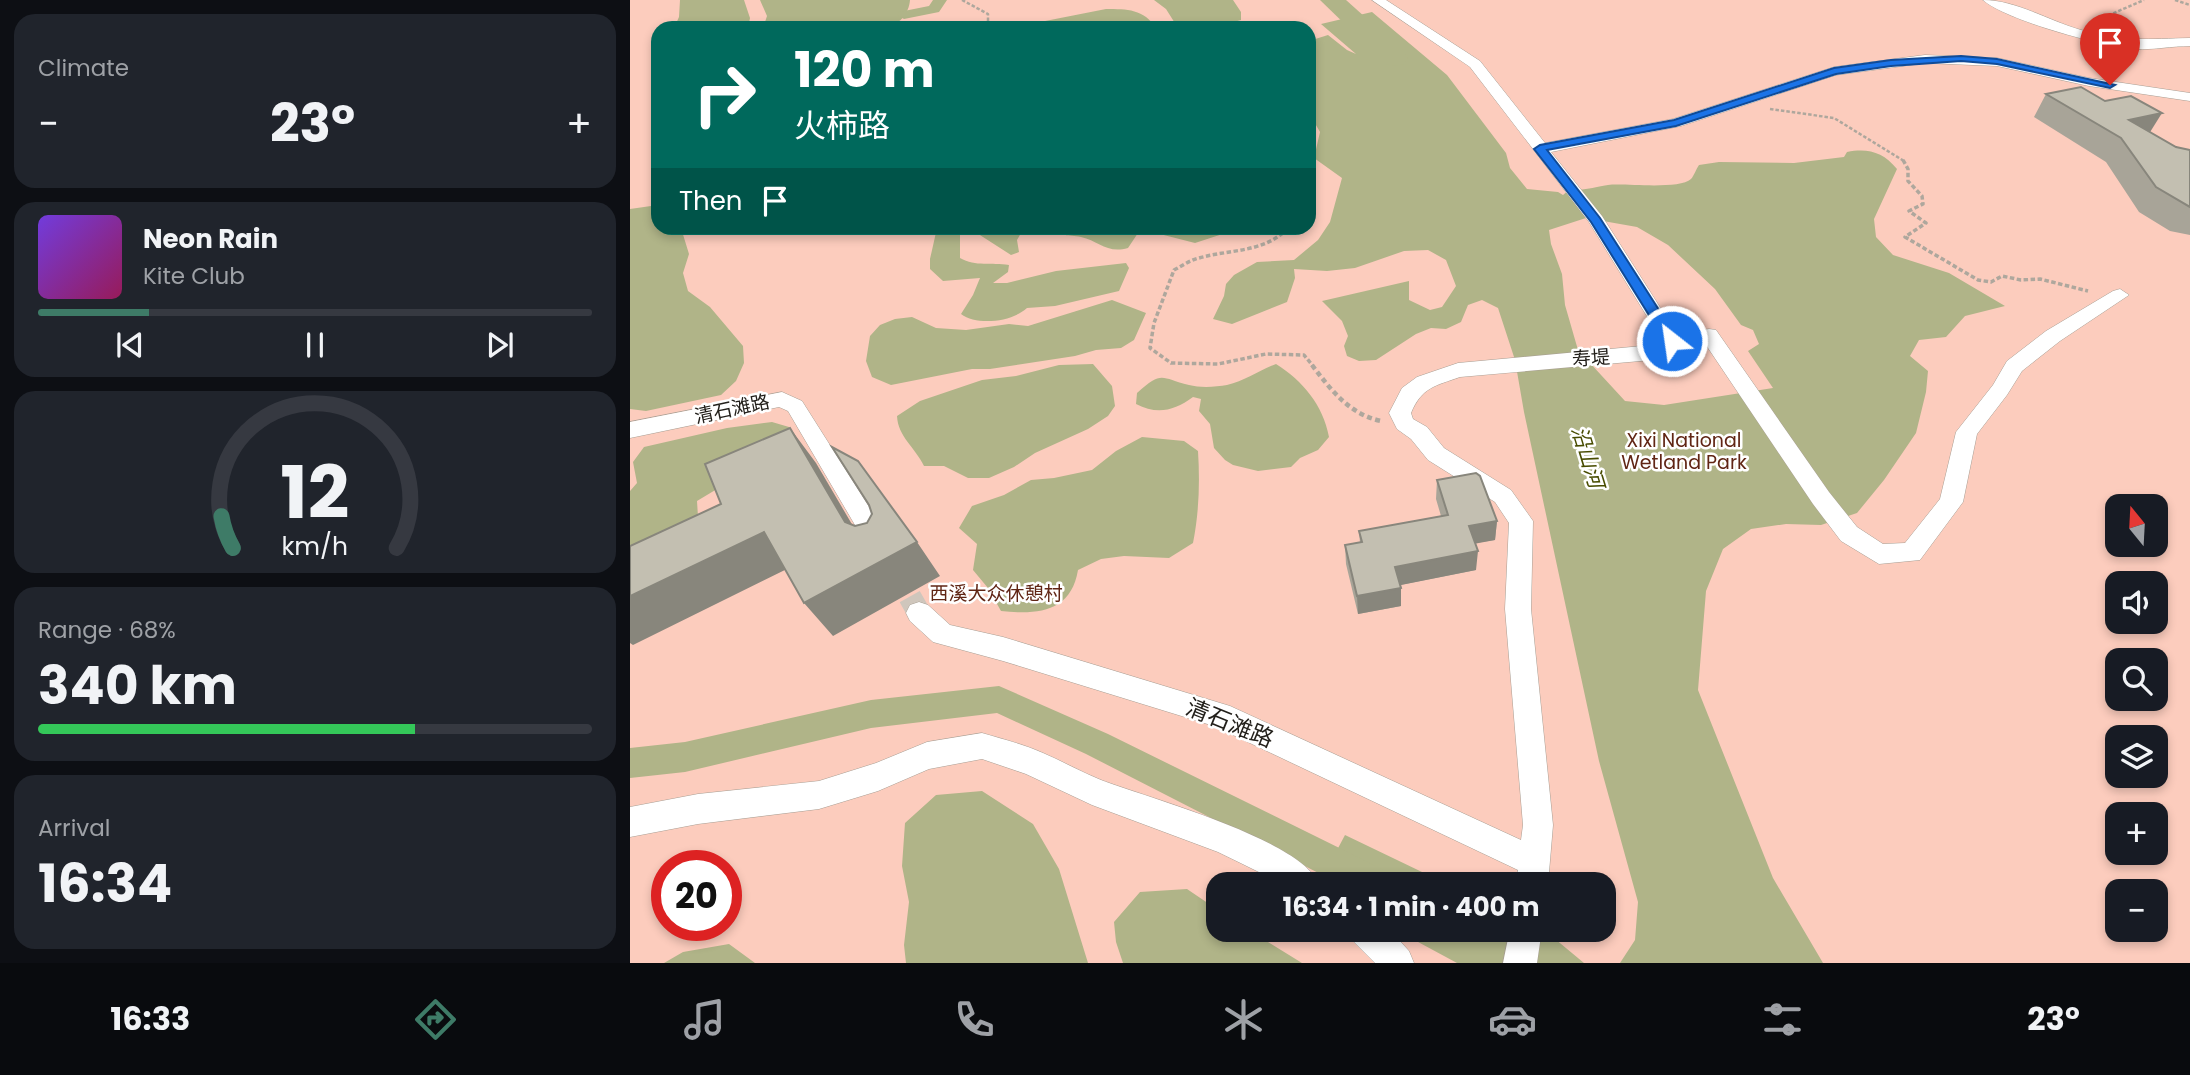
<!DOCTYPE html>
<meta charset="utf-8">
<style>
body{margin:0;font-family:Poppins,"Noto Sans SC",sans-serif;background:#20242c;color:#f1f3f6;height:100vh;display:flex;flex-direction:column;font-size:26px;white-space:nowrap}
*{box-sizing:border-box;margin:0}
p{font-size:23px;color:#9ea1a6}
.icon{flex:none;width:38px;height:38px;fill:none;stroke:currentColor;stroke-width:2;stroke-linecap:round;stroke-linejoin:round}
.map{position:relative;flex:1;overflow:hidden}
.panel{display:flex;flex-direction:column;gap:14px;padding:14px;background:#0d0f14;width:630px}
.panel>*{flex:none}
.hud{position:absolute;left:21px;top:21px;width:665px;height:214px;border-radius:21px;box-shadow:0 4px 10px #0003;background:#00695c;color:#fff;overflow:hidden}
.needle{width:46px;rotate:342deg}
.fabs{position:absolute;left:1475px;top:494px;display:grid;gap:14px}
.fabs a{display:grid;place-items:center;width:63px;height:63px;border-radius:14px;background:#171b24;box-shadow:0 4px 10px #0003;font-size:35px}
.speed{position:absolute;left:21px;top:850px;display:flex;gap:14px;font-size:35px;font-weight:700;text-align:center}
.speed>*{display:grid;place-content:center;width:91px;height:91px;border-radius:50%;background:#171b24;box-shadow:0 4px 10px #0003;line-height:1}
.speed .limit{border:10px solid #d22;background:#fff;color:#111}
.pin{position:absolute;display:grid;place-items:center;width:60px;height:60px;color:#fff;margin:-72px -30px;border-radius:50% 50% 50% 0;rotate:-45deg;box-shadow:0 0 7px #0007}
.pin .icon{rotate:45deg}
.me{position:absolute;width:77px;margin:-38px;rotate:330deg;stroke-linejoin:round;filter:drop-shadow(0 0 5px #0008)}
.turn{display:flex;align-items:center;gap:24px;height:147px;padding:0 28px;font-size:32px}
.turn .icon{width:91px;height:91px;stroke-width:2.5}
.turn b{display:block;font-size:49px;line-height:60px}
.then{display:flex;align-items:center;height:66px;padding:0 28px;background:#0003;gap:14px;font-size:26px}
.big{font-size:52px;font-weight:700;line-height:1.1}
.panel .card{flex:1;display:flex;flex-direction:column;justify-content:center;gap:10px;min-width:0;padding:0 24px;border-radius:21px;background:#20242c}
.panel .dial{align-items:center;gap:0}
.dial svg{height:182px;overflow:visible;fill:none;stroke:#363941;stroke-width:7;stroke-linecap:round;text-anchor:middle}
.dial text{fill:#f1f3f6;stroke:none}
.song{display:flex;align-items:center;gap:21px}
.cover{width:84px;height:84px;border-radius:10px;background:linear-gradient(135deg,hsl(260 70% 55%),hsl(330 70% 35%))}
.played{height:7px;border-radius:4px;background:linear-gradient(90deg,#3e7b67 20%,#363941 20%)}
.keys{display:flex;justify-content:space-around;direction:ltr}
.heat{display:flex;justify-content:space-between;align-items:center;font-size:38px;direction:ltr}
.charge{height:10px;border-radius:5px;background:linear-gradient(90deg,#34c759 68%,#363941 0)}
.trip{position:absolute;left:576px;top:872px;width:410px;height:70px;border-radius:21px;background:#171b24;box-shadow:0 4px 10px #0003;font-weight:700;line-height:70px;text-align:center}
.tab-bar{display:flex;height:112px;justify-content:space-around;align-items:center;background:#090b0e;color:#9ea1a6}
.tab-bar .icon{width:49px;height:49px}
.tab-bar .on{color:#3e7b67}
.tab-bar b{font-size:32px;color:#f1f3f6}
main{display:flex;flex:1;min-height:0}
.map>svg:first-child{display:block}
</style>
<main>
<section class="panel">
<div class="card"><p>Climate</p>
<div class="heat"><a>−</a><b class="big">23°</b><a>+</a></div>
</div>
<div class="card">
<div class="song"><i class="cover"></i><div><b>Neon Rain</b><p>Kite Club</p></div></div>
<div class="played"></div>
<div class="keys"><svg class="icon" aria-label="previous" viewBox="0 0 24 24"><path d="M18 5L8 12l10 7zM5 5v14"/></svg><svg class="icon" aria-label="pause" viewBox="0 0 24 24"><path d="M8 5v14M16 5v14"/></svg><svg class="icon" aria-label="next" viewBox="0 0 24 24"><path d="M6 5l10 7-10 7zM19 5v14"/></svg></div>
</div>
<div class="card dial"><svg viewBox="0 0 100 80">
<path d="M14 69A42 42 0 1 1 86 69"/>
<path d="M14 69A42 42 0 0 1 9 55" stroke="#3e7b67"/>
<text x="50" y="56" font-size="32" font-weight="700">12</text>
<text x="50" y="72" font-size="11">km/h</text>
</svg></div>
<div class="card"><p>Range · 68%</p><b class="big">340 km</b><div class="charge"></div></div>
<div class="card"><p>Arrival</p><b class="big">16:34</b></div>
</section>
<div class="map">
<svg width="1560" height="963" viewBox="0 0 1560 963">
<rect width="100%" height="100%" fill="#faf0e4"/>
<path fill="#fcccbd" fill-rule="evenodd" d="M0,0H1560V963H0ZM28,28H679V228H28ZM1488,506H1526V544H1488ZM1488,583H1526V621H1488ZM1488,660H1526V698H1488ZM1488,737H1526V775H1488ZM1488,814H1526V852H1488ZM37,866H96V926H37ZM588,884H973V929H588ZM1488,891H1526V929H1488Z"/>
<path fill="#b0b488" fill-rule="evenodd" d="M50,0H114L120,18L118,28H44L49,17Z
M130,0H280C279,14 269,25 255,28H133L137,16Z
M524,0H603L611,12V20L582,28H548L536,9Z
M476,9C497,9 514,9 526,28H379Z
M742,12L817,75L876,153L880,168L897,189L928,192L933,195L940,189C957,191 962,187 978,185C995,183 1049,190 1061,179C1064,176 1066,169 1069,165L1089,162L1164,163L1214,157L1217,152C1238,148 1253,152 1267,169L1244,219L1246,237L1263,255L1319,273L1375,306L1335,316L1316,337L1289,340L1280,356L1298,371L1296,392L1286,433L1254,480L1227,513L1191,525L1156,524L1121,529L1093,549L1076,591L1068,690L1143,878L1193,963H990L1005,940L1008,902L969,761L894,412L885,360L868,308L852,300L838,305L831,322L816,329L801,328L786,334L746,360L729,361L717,356L714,346L718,336L712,321L692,301L779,281V300L800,310L812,307L826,286L816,260L798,250L774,251L725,268L697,271L664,269L665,278L657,302L602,324L583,319L594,296L596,284L604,275L627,262L664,260L688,240L700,222L712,178L684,158L690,132L679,113V41L698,35L717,50L726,54L691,24ZM956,218L1007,227L1038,245L1085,289L1111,325L1123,330L1129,344L1118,351L1143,388L1034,405L995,401L948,350L935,305L932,274L921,244L919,230Z
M28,205V228H51L59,254L53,273L58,291L80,307L113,346L114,363L106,381L91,395L16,411L0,409V209Z
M307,228H337L330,233V258C346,267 361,262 379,265L378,272L363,283H377L426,271L496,263L499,268L489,291L425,306L397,308C382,322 347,326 331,314L343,295L350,278L313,281L300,269V259Z
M339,228H394L387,240L389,252L381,255Z
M420,228H611L565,243L518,231L508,233L498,248C477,254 469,241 451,237C438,234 431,238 420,228Z
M482,300L516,313L504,340L491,348L466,350L445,356L360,369H342L261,385L242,377L236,361L240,336L250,325L265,319L282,317L306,328L336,330L379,324L398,326Z
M463,364L482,386L485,406L478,416L458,429L405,453L384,467L359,478H338L314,466H294C285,447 268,437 267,416L290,401L352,380L386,376L429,365Z
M646,364C673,381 693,405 699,437L688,450L670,458L661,467L628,471L603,465L595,460L584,448L580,424L569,411L571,399L563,397C544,411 527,415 506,404L507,393C533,370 530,378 559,385C570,388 586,387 597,385C615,381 629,370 646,364Z
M142,422L159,427L165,442L67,501L68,517L0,589V491L7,483L3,462L14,447L97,428Z
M512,437L554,441L568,451C570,482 569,513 563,543L539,558L494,556L471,559L448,570C441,612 408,615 371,611L358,588L343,570L347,544L329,528L342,506L374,495L401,480L424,478L462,470L486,451Z
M352,791L403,824L429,869L458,963H276L274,945L279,902L272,866L275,823L306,795Z
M715,835L817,884H689Z
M557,889L588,910V929H617L672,963H493L486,942L484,922L510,892Z
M764,929H913L954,963H827Z
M99,944L125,963H34L53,952Z"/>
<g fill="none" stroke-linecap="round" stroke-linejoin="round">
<path fill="#b0b488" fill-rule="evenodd" d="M303,0H317L309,12L274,19L267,15L269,12L299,6Z
M369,686L478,734L758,872L763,884H710L456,754L367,713L241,728L55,772L0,778V748L55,742L241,700Z"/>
<path fill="#b0b488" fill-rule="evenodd" d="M690,0H716L774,52L778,58L774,64L765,66L756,64Z"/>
<path stroke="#cfc6bc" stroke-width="23" stroke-dasharray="23 11" stroke-linecap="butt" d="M263,567L289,613"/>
<g stroke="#a89f94" stroke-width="1">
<path id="minor" d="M742,0H756L850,61L915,143L1043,119L1204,67L1295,55L1367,58L1459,78L1560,93V101L1459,86L1367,66L1295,63L1206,75L1051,126L921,152L972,216L1047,334L1079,329L1086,330L1199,492L1227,527L1253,544L1275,543L1310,499L1326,432L1363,385L1377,361L1416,331L1483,291L1490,289L1499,295L1430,341L1392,371L1377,395L1347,434L1333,502L1290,560L1249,564L1211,541L1183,504L1074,342L1054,346L1050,355L1033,359L830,377C805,386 792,387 781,413L783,419L797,427L814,448L881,490L903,521L901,609L923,825L918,884H886L888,870L584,726L373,661L303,642L280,621L276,613L280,605L289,602L298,605L320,625L373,637L600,706L891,840L893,825L875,609L879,523L865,502L798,460L781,439L767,429L759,413L772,388L787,377L828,363L1034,344L959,222L840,67Z
M1353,0C1386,0 1419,21 1451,30C1493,42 1519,39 1560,38V46C1542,46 1524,50 1506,49C1474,47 1375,20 1353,0Z
M152,392L172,401L260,540L263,547L260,554L251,557L242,554L158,411L149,407L0,438V422Z
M352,733C372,739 393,744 413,753C432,761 451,772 471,780C518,798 670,839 689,884H646L633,874L588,852L462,805L396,774L352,759L299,769L248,791L189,809L68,824L0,837V807L68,794L189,781L246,763L297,742Z
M717,929H759L779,951L784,963H745L722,940Z
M880,929H912L907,963H873Z"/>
</g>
<path stroke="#aea79d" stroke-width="2.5" stroke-dasharray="3.5 2" stroke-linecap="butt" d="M332,0L358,14V21L351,28
M1545,0L1560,5
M1463,22L1514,0
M1140,109L1204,118L1274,161"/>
<path stroke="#aea79d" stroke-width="3.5" stroke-dasharray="4.5 2.5" stroke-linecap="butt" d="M1273,160L1278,169V181L1292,196L1293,204L1279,211L1296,223L1275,237L1348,280L1361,282L1372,276L1391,280L1410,279L1458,291
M658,228C634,253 601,249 569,258C560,260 552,266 544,270L524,323L520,348L541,363L588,364L636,354L674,355L683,366"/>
<path stroke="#aea79d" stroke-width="4.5" stroke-dasharray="5 3.5" stroke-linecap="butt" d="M682,365C701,390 719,414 751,421"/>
<use href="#minor" fill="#fff" fill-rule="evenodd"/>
</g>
<path fill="#a8a498" d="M1416,94L1520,132L1546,147L1560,150V235L1540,231L1509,212L1476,162L1404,117Z
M807,480L867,521L865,540L845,543L846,570L770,585L771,606L728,614L716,564L715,545L730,543L729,531L811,516L806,499Z"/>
<path fill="#88867c" d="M1532,113L1517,137L1491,138L1499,120Z
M160,428L186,463L240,555L215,522Z
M867,521L865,540L838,545L839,526Z
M134,532L163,566L3,645L0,643V596Z
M287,542L310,576L203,636L174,603Z
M848,551L846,570L766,586L765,567Z
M771,588V606L728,614L727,596Z"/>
<path fill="#c3bfb1" stroke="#88867c" stroke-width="2" d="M1451,87L1475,101L1501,96L1532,113L1499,120L1546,147L1560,150V207L1526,187L1491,138L1416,94Z
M160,428L215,522L225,526L237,523L242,514L239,505L202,447L228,461L287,542L174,603L134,532L0,596V546L91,504L75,464Z
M846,473L850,476L867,521L839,526L848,551L765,567L771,588L727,596L715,545L732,542L729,531L818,515L807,480Z"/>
<path fill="#1a73e8" stroke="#114b97" stroke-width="2" d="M1331,56L1367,59L1485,85L1480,88L1367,64L1331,61L1261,66L1206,74L1046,126L917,150L970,218L1047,338L1049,341L1042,345L1037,344L961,222L904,149L910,145L1044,120L1204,68L1261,60Z"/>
<g text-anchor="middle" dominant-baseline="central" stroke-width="5" stroke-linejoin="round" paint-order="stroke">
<g font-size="19" fill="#23201b" stroke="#fff">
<text transform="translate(961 358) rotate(-4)">寿堤</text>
<text transform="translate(102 409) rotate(-12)">清石滩路</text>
</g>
<g font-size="19" fill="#602514" stroke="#fff">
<text x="1054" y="440">Xixi National<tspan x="1054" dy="22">Wetland Park</tspan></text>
<text x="366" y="593">西溪大众休憩村</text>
</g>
<g font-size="21" font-style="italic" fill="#484c00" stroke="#fff">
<text transform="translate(958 457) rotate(73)">沿山河</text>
</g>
<g font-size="23" fill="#23201b" stroke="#fff">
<text transform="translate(600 723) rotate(22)">清石滩路</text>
</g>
</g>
</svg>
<div class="fabs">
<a><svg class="needle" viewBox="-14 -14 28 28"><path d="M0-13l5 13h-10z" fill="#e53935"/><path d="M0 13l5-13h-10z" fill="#9ea1a6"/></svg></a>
<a><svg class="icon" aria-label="sound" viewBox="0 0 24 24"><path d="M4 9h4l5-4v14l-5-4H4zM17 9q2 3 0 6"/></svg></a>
<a><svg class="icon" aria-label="search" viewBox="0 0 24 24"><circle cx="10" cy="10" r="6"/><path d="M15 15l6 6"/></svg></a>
<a><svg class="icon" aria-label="layers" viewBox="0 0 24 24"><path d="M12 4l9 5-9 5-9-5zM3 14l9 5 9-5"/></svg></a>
<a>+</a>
<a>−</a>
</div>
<div class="speed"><div class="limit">20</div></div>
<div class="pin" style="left:1480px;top:85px;background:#d93025"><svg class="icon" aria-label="arrive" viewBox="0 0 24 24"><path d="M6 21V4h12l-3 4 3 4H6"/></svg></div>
<svg class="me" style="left:1042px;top:341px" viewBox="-20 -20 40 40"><circle r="17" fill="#1a73e8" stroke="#fff" stroke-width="3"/><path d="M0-11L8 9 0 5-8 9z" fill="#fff"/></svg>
<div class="trip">16:34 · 1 min · 400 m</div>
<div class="hud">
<div class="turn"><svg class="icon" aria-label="right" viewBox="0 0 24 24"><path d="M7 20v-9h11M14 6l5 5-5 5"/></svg><div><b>120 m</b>火柿路</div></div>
<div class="then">Then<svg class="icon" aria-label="arrive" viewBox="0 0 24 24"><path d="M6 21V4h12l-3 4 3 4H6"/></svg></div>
</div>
</div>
</main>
<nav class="tab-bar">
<b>16:33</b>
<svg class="icon on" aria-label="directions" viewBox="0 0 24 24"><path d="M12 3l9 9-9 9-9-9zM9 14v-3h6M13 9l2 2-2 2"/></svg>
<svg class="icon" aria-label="music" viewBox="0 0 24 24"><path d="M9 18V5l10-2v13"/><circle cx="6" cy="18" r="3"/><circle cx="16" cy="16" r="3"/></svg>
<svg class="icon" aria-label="phone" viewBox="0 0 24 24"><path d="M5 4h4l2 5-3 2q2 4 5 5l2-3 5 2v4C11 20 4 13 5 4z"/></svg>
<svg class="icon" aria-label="climate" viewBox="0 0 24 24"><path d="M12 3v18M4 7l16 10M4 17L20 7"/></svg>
<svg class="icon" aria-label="car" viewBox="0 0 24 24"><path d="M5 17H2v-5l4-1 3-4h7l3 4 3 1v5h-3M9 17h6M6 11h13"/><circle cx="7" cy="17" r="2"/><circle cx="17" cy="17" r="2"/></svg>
<svg class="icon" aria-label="filters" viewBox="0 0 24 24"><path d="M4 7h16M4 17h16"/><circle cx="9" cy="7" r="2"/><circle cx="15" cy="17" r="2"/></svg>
<b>23°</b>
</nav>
